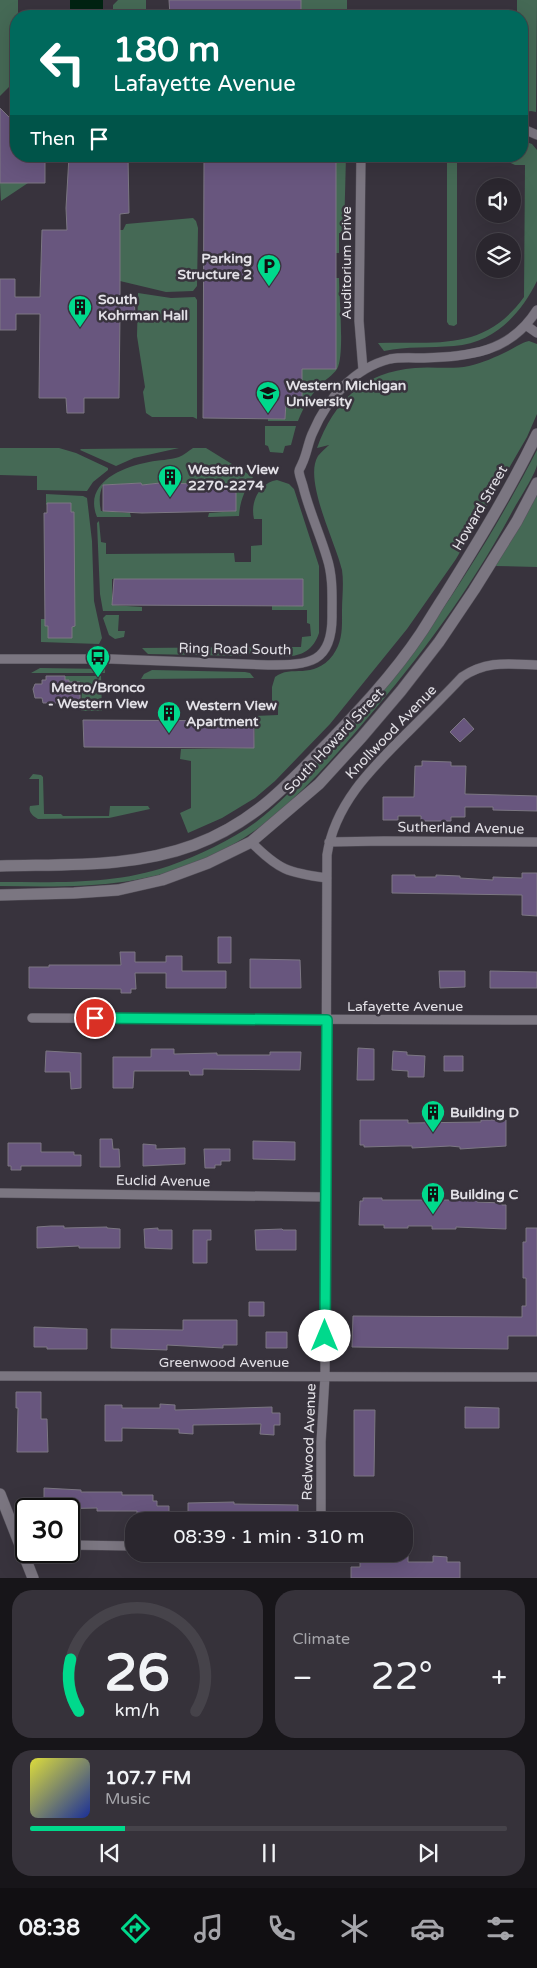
<!DOCTYPE html>
<meta charset="utf-8">
<style>
body{margin:0;font-family:"Varela Round",sans-serif;background:#36323a;color:#f1f3f6;height:100vh;display:flex;flex-direction:column;font-size:19px;white-space:nowrap}
*{box-sizing:border-box;margin:0}
p{font-size:16px;color:#a5a5aa}
.icon{flex:none;width:28px;height:28px;fill:none;stroke:currentColor;stroke-width:2;stroke-linecap:round;stroke-linejoin:round}
.map{position:relative;height:1578px;overflow:hidden}
.panel{display:flex;flex-direction:column;gap:12px;padding:12px;background:#171519;flex:1}
.panel>*{flex:none}
.banner{position:absolute;left:10px;top:10px;width:518px;height:152px;border-radius:20px;box-shadow:0 5px 20px #0002,0 0 0 1px #46434a;background:#00695c;color:#fff;overflow:hidden}
.tools{position:absolute;left:476px;top:178px;display:grid;gap:10px}
.tools a{display:grid;place-items:center;width:45px;height:45px;border-radius:50%;background:#2a262e;box-shadow:0 5px 20px #0002,0 0 0 1px #46434a;font-size:25px}
.speed{position:absolute;left:15px;top:1498px;display:flex;gap:10px;font-size:25px;font-weight:700;text-align:center}
.speed>*{display:grid;place-content:center;width:65px;height:65px;border-radius:50%;background:#2a262e;box-shadow:0 5px 20px #0002,0 0 0 1px #46434a;line-height:1}
.speed .limit{border:2px solid #111;border-radius:8px;background:#fff;color:#111}
.pin{position:absolute;display:grid;place-items:center;width:42px;height:42px;color:#fff;margin:-21px;border:2px solid #fff;border-radius:50%;box-shadow:0 1px 5px #0007}
.me{position:absolute;width:55px;margin:-28px;rotate:0deg;stroke-linejoin:round;filter:drop-shadow(0 0 4px #0008)}
.turn{display:flex;align-items:center;gap:18px;height:105px;padding:0 20px;font-size:22px}
.turn .icon{width:65px;height:65px;stroke-width:2.5}
.turn b{display:block;font-size:35px;line-height:42px}
.then{display:flex;align-items:center;height:48px;padding:0 20px;background:#0003;gap:10px;font-size:19px}
.big{font-size:38px;font-weight:600;line-height:1.1}
.panel .card{flex:1;display:flex;flex-direction:column;justify-content:center;gap:8px;min-width:0;padding:0 18px;border-radius:20px;background:#36323a}
.panel .dial{align-items:center;gap:0}
.dial svg{height:130px;overflow:visible;fill:none;stroke:#46434a;stroke-width:7;stroke-linecap:round;text-anchor:middle}
.dial text{fill:#f1f3f6;stroke:none}
.song{display:flex;align-items:center;gap:15px}
.cover{width:60px;height:60px;border-radius:8px;background:linear-gradient(135deg,hsl(60 70% 55%),hsl(230 70% 35%))}
.played{height:5px;border-radius:2px;background:linear-gradient(90deg,#00d98c 20%,#46434a 20%)}
.keys{display:flex;justify-content:space-around;direction:ltr}
.heat{display:flex;justify-content:space-between;align-items:center;font-size:28px;direction:ltr}
.panel .tiles{flex:1;display:grid;gap:12px;grid-template-columns:1fr 1fr}
.card:last-child{grid-column:span 2}
.trip{position:absolute;left:125px;top:1512px;width:288px;height:50px;border-radius:20px;background:#2a262e;box-shadow:0 5px 20px #0002,0 0 0 1px #46434a;font-weight:600;line-height:50px;text-align:center}
.tab-bar{display:flex;height:80px;justify-content:space-around;align-items:center;background:#110f12;color:#a5a5aa}
.tab-bar .icon{width:35px;height:35px}
.tab-bar .selected{color:#00d98c}
.tab-bar b{font-size:22px;color:#f1f3f6}
.map>svg:first-child{display:block}
</style>
<div class="map">
<svg width="537" height="1578" viewBox="0 0 537 1578">
<rect width="100%" height="100%" fill="#38333d"/>
<path fill="#456955" d="M0,0H18V16H16V80L0,96Z
M118,0H146V16H113V5Z
M301,0H347V16H301Z
M517,0H537L536,112L531,111L521,113V16H517Z
M521,140L532,144L537,150V281C520,315 494,343 454,346C430,348 407,346 384,351L378,343C438,341 484,352 524,297L525,165H515L496,156H521Z
M336,156H346L344,233H339V253H335Z
M447,156H457V324L454,326L449,325L447,322Z
M0,183H28L1,201Z
M193,218L196,221L198,228L197,286L193,291L166,292L120,281V230H123L126,224Z
M335,278H339C339,296 345,356 337,369C333,375 325,380 320,385C310,396 303,408 298,421H268V418L285,419L286,402H302V369Z
M138,293L171,298L195,297L197,300V419L193,417H152L146,413L143,392L145,387L137,336Z
M529,341L537,344V414L527,437L456,559L407,629L330,724L275,781L255,798L222,818L188,833L180,813L191,808V761L180,759L181,749L254,748L255,716L278,715V706H272V687L275,677C291,664 313,681 333,655C343,641 342,627 342,611C342,598 344,583 342,570C336,543 303,480 318,456C321,452 325,449 329,445L317,448C334,401 364,372 415,368C433,366 450,370 469,366C482,363 496,357 508,351C516,347 521,343 529,341Z
M265,426H296L291,445L285,446L283,453L270,452L268,446L265,445Z
M0,448H59L76,453L108,468V470L93,482L87,491L37,490V476L0,475Z
M179,448L134,458L116,466L80,450L81,449Z
M193,448H206L253,477C245,490 240,500 239,516L208,517L209,513L236,511V485L160,483L142,485L141,483L103,485C99,493 99,503 101,511L130,513L131,517H97C83,483 122,467 149,462C159,460 170,460 179,457C184,455 188,451 193,448Z
M537,450C537,454 537,460 537,465C535,475 518,501 512,512C472,587 421,656 365,721C338,753 309,786 277,813C256,832 232,846 207,858C140,889 72,887 0,886V882C57,882 114,885 169,866C199,855 230,841 256,822C280,804 300,781 321,759C409,668 479,562 537,450Z
M277,480L289,484L294,489L319,566V633C313,652 298,658 279,656L272,647H301L302,637L311,636L310,624L307,623V610H272V606H303V579H112V605L142,607V611H103L100,594L97,523L99,521L101,542L106,543V554L234,553L235,562H251V546L262,545V519H254C250,502 259,483 277,480Z
M537,492V567L495,566Z
M46,494L83,496L87,498L92,541L94,601L102,638L99,644L41,642V619H45V626H48V638L71,637V503H48L46,505Z
M106,615H119L118,631H125L124,637L115,639L109,635L103,618Z
M254,647L251,653L243,656L148,654L142,648Z
M40,668L105,669V673H31Z
M152,670L245,672L250,673L254,678L141,679L144,674Z
M65,676H101L102,711H81L82,688L80,687V682H69V680H65Z
M33,774L41,775L43,777L44,814H61L63,816H109L110,806H148L150,809L109,818L38,819C33,816 28,812 30,806L39,805V779H29Z"/>
<path fill="#002312" d="M70,0H103V16H70Z"/>
<path fill="#68567e" stroke="#7c7783" d="M169,0H301V16H170Z
M0,108L10,118H16V156H45V183H0Z
M69,156H128L129,213L120,214V297H134L135,314H120L119,398H84V413H67L66,398H39L40,314H16V330H0V279H15V297H40L42,230H67L66,208Z
M204,156H336V369H302V402H286L285,419L203,418Z
M141,483L142,485L160,483L236,485V511L142,513L103,511V485Z
M47,503H71V512H74L75,626L72,627V638H48V626H45L44,513H47Z
M114,579H303V606L112,605Z
M46,676H65V680H69V682H80V700H69V703H43L42,698H35L33,689L35,684H42V680H46Z
M464,718L474,729L460,742L450,732Z
M83,720L254,721V748L84,747Z
M422,761L451,762V766H466L465,794L537,796V811L493,810V807H465V817H451V821H421V816H398V820H383V797H414L415,766H422Z
M522,873H537V916L522,915V895L392,893V875H415V877H436V875L460,876V878L493,880V877L522,878Z
M218,937H231V963H218Z
M120,952H135V962H166V956H182V971H226V988H166V973H135L136,989H131V993H121V989L29,988V967H49V965H121Z
M250,959L300,960L301,988H250Z
M439,971H465V987L440,988Z
M490,971L537,972V988H490Z
M358,1048L374,1049V1080H357Z
M151,1049H174V1054L217,1053V1055H270V1052H301L300,1070L203,1069V1075H190L189,1071H134L133,1088H113V1057H151Z
M46,1051L81,1053V1088L71,1089L70,1072H45Z
M393,1051L407,1052V1055L425,1056L424,1077H408V1071L392,1070Z
M444,1056H463V1071H444Z
M360,1120H408V1123L481,1122V1120H506V1146L460,1149V1147L450,1146L412,1148V1146H400L364,1147V1145H360Z
M100,1139H112L113,1149H119L120,1167H100Z
M253,1141L295,1142V1160L253,1159Z
M8,1143H41V1152H74V1155H81V1166H21V1170H11V1166H8Z
M143,1144L156,1145V1149L185,1148V1164L143,1166Z
M204,1149H230V1161H221V1165H215V1168H205Z
M363,1198H382V1200H477V1202L502,1203V1205H506V1229L456,1227V1229H432V1226H408V1228H384V1225H359L360,1201H363Z
M51,1226H64V1228L107,1227V1228L120,1229V1248H79V1246L37,1248V1227Z
M158,1228V1230H172V1249L145,1248L144,1229Z
M526,1228H537V1336H508V1349L352,1347L353,1316L522,1317V1306H526V1278H523V1242H526Z
M282,1229L283,1230H296V1250H256L255,1230Z
M193,1230H211V1240H207V1263H193Z
M249,1302H264V1316H249Z
M183,1320H237V1345H223V1348L167,1345V1350L111,1348V1329L183,1330Z
M34,1327L87,1329V1349H47V1347H34Z
M266,1332H287V1348H266Z
M16,1392H41V1419H47L48,1452H17L18,1408H16Z
M160,1404L175,1405V1410L272,1407V1413H280V1425H274V1435L260,1434L261,1424L193,1425V1434L179,1433V1429L122,1428V1441H105V1405H122V1408H160Z
M465,1407L499,1408V1428H465Z
M354,1410H375L374,1476H354Z
M44,1488L81,1490V1492H122V1495H153V1501H157V1506H169V1521H137V1511H97V1508L44,1509Z
M234,1502V1504L298,1505V1521H244V1518L188,1519V1503Z
M373,1556H408V1562H433V1556L447,1557V1562H460V1578H351V1567H360V1560H373Z"/>
<g fill="none" stroke-linecap="round" stroke-linejoin="round">
<g stroke="#56525b" stroke-width="10">
<path id="minor" d="M521,128L537,135
M361,156L359,321L363,370
M527,326L537,333
M0,659H111L268,665C309,665 333,664 332,614C332,596 333,576 327,558C320,534 309,511 303,486C302,482 299,475 299,471C299,469 301,467 302,464C307,454 308,442 313,432C327,399 354,368 390,359C400,357 413,358 424,358C470,356 510,353 537,310
M251,842C279,870 288,873 327,878
M329,842L384,841L537,842
M32,1018L537,1020
M0,1193L326,1197
M0,1376L537,1377
M321,1521V1442L325,1376L327,855C335,802 374,766 411,729C428,712 445,695 462,677C487,660 509,664 537,665
M69,1545L134,1546"/>
</g>
<g stroke="#56525b" stroke-width="12">
<path id="tertiary" d="M0,866C65,864 132,868 194,845C250,824 283,790 323,748C358,712 393,675 421,633C429,621 437,607 445,595C478,542 510,490 537,434
M0,895L74,893L118,890L162,880L208,863L251,842L319,784L361,738L401,691L439,642L474,590L517,521L537,483
M0,1494L33,1578"/>
</g>
<use href="#minor" stroke="#7b7681" stroke-width="9"/>
<use href="#tertiary" stroke="#7b7681" stroke-width="11"/>
</g>
<g fill="none" stroke-linecap="round" stroke-linejoin="round">
<g stroke="#008d5b" stroke-width="12">
<path id="route" d="M95,1018L327,1020L325,1336"/>
</g>
<use href="#route" stroke="#00d98c" stroke-width="9"/>
</g>
<defs>
<g id="parking-pin" transform="scale(1.25)"><path d="M0 17L-7.5 6A9.5 9.5 0 1 1 7.5 6Z" fill="#00d98c" stroke="#38333d"/><path d="M-3.5-5.5H1a3.5 3.5 0 0 1 0 7H-1V5.5H-3.5ZM-1-3.4V-.6H.8a1.4 1.4 0 0 0 0-2.8Z" fill="#111"/></g>
<g id="building-pin" transform="scale(1.25)"><path d="M0 17L-7.5 6A9.5 9.5 0 1 1 7.5 6Z" fill="#00d98c" stroke="#38333d"/><path d="M-4-6H4V6H1V3H-1V6H-4ZM-2.5-4.3h1.7v1.8h-1.7ZM.8-4.3h1.7v1.8H.8ZM-2.5-1h1.7V.8h-1.7ZM.8-1h1.7V.8H.8Z" fill="#111"/></g>
<g id="university-pin" transform="scale(1.25)"><path d="M0 17L-7.5 6A9.5 9.5 0 1 1 7.5 6Z" fill="#00d98c" stroke="#38333d"/><path d="M0-5L7-2L0 1L-7-2ZM-4 1L0 2.5L4 1V4Q0 6-4 4Z" fill="#111"/></g>
<g id="bus-pin" transform="scale(1.25)"><path d="M0 17L-7.5 6A9.5 9.5 0 1 1 7.5 6Z" fill="#00d98c" stroke="#38333d"/><path d="M-5-6H5V4H4V6H2V4H-2V6H-4V4H-5ZM-3.5-4V0h7V-4ZM-3.5 1.2v1.5H-2V1.2ZM2 1.2v1.5H3.5V1.2Z" fill="#111"/></g>
</defs>
<g fill-rule="evenodd">
<use href="#parking-pin" x="269" y="266"/>
<use href="#building-pin" x="80" y="307"/>
<use href="#university-pin" x="268" y="393"/>
<use href="#building-pin" x="170" y="477"/>
<use href="#bus-pin" x="98" y="657"/>
<use href="#building-pin" x="169" y="713"/>
<use href="#building-pin" x="433" y="1112"/>
<use href="#building-pin" x="433" y="1194"/>
</g>
<g text-anchor="middle" dominant-baseline="central" stroke-width="5" stroke-linejoin="round" paint-order="stroke">
<g font-size="14" font-weight="bold" fill="#e3e1e7" stroke="#38333d" text-anchor="start">
<text x="252" y="258" text-anchor="end">Parking<tspan x="252" dy="16">Structure 2</tspan></text>
<text x="98" y="299">South<tspan x="98" dy="16">Kohrman Hall</tspan></text>
<text x="286" y="385">Western Michigan<tspan x="286" dy="16">University</tspan></text>
<text x="188" y="469">Western View<tspan x="188" dy="16">2270-2274</tspan></text>
<text x="98" y="687" text-anchor="middle">Metro/Bronco<tspan x="98" dy="16">- Western View</tspan></text>
<text x="186" y="705">Western View<tspan x="186" dy="16">Apartment</tspan></text>
<text x="450" y="1112">Building D</text>
<text x="450" y="1194">Building C</text>
</g>
<g font-size="14" fill="#e3e1e7" stroke="#38333d">
<text transform="translate(346 263) rotate(-90)">Auditorium Drive</text>
<text transform="translate(480 508) rotate(-60)">Howard Street</text>
<text transform="translate(235 649) rotate(1)">Ring Road South</text>
<text transform="translate(391 732) rotate(-46)">Knollwood Avenue</text>
<text transform="translate(334 741) rotate(-47)">South Howard Street</text>
<text transform="translate(461 828) rotate(1)">Sutherland Avenue</text>
<text x="405" y="1006">Lafayette Avenue</text>
<text transform="translate(163 1181) rotate(1)">Euclid Avenue</text>
<text x="224" y="1362">Greenwood Avenue</text>
<text transform="translate(309 1442) rotate(-88)">Redwood Avenue</text>
</g>
</g>
</svg>
<div class="tools">
<a><svg class="icon" aria-label="sound" viewBox="0 0 24 24"><path d="M4 9h4l5-4v14l-5-4H4zM17 9q2 3 0 6"/></svg></a>
<a><svg class="icon" aria-label="layers" viewBox="0 0 24 24"><path d="M12 4l9 5-9 5-9-5zM3 14l9 5 9-5"/></svg></a>
</div>
<div class="speed"><div class="limit">30</div></div>
<div class="pin" style="left:95px;top:1018px;background:#d93025"><svg class="icon" aria-label="arrive" viewBox="0 0 24 24"><path d="M6 21V4h12l-3 4 3 4H6"/></svg></div>
<svg class="me" style="left:325px;top:1336px" viewBox="-20 -20 40 40"><circle r="19" fill="#fff"/><path d="M0-13L10 11 0 6-10 11z" fill="#00d98c"/></svg>
<div class="trip">08:39 · 1 min · 310 m</div>
<div class="banner">
<div class="turn"><svg class="icon" aria-label="left" viewBox="0 0 24 24"><path d="M17 20v-9H6M10 6l-5 5 5 5"/></svg><div><b>180 m</b>Lafayette Avenue</div></div>
<div class="then">Then<svg class="icon" aria-label="arrive" viewBox="0 0 24 24"><path d="M6 21V4h12l-3 4 3 4H6"/></svg></div>
</div>
</div>
<section class="panel">
<div class="tiles">
<div class="card dial"><svg viewBox="0 0 100 80">
<path d="M14 69A42 42 0 1 1 86 69"/>
<path d="M14 69A42 42 0 0 1 9 37" stroke="#00d98c"/>
<text x="50" y="56" font-size="32" font-weight="700">26</text>
<text x="50" y="72" font-size="11">km/h</text>
</svg></div>
<div class="card"><p>Climate</p>
<div class="heat"><a>−</a><b class="big">22°</b><a>+</a></div>
</div>
<div class="card">
<div class="song"><i class="cover"></i><div><b>107.7 FM</b><p>Music</p></div></div>
<div class="played"></div>
<div class="keys"><svg class="icon" aria-label="previous" viewBox="0 0 24 24"><path d="M18 5L8 12l10 7zM5 5v14"/></svg><svg class="icon" aria-label="pause" viewBox="0 0 24 24"><path d="M8 5v14M16 5v14"/></svg><svg class="icon" aria-label="next" viewBox="0 0 24 24"><path d="M6 5l10 7-10 7zM19 5v14"/></svg></div>
</div>
</div>
</section>
<nav class="tab-bar">
<b>08:38</b>
<svg class="icon selected" aria-label="directions" viewBox="0 0 24 24"><path d="M12 3l9 9-9 9-9-9zM9 14v-3h6M13 9l2 2-2 2"/></svg>
<svg class="icon" aria-label="music" viewBox="0 0 24 24"><path d="M9 18V5l10-2v13"/><circle cx="6" cy="18" r="3"/><circle cx="16" cy="16" r="3"/></svg>
<svg class="icon" aria-label="phone" viewBox="0 0 24 24"><path d="M5 4h4l2 5-3 2q2 4 5 5l2-3 5 2v4C11 20 4 13 5 4z"/></svg>
<svg class="icon" aria-label="climate" viewBox="0 0 24 24"><path d="M12 3v18M4 7l16 10M4 17L20 7"/></svg>
<svg class="icon" aria-label="car" viewBox="0 0 24 24"><path d="M5 17H2v-5l4-1 3-4h7l3 4 3 1v5h-3M9 17h6M6 11h13"/><circle cx="7" cy="17" r="2"/><circle cx="17" cy="17" r="2"/></svg>
<svg class="icon" aria-label="filters" viewBox="0 0 24 24"><path d="M4 7h16M4 17h16"/><circle cx="9" cy="7" r="2"/><circle cx="15" cy="17" r="2"/></svg>
</nav>
